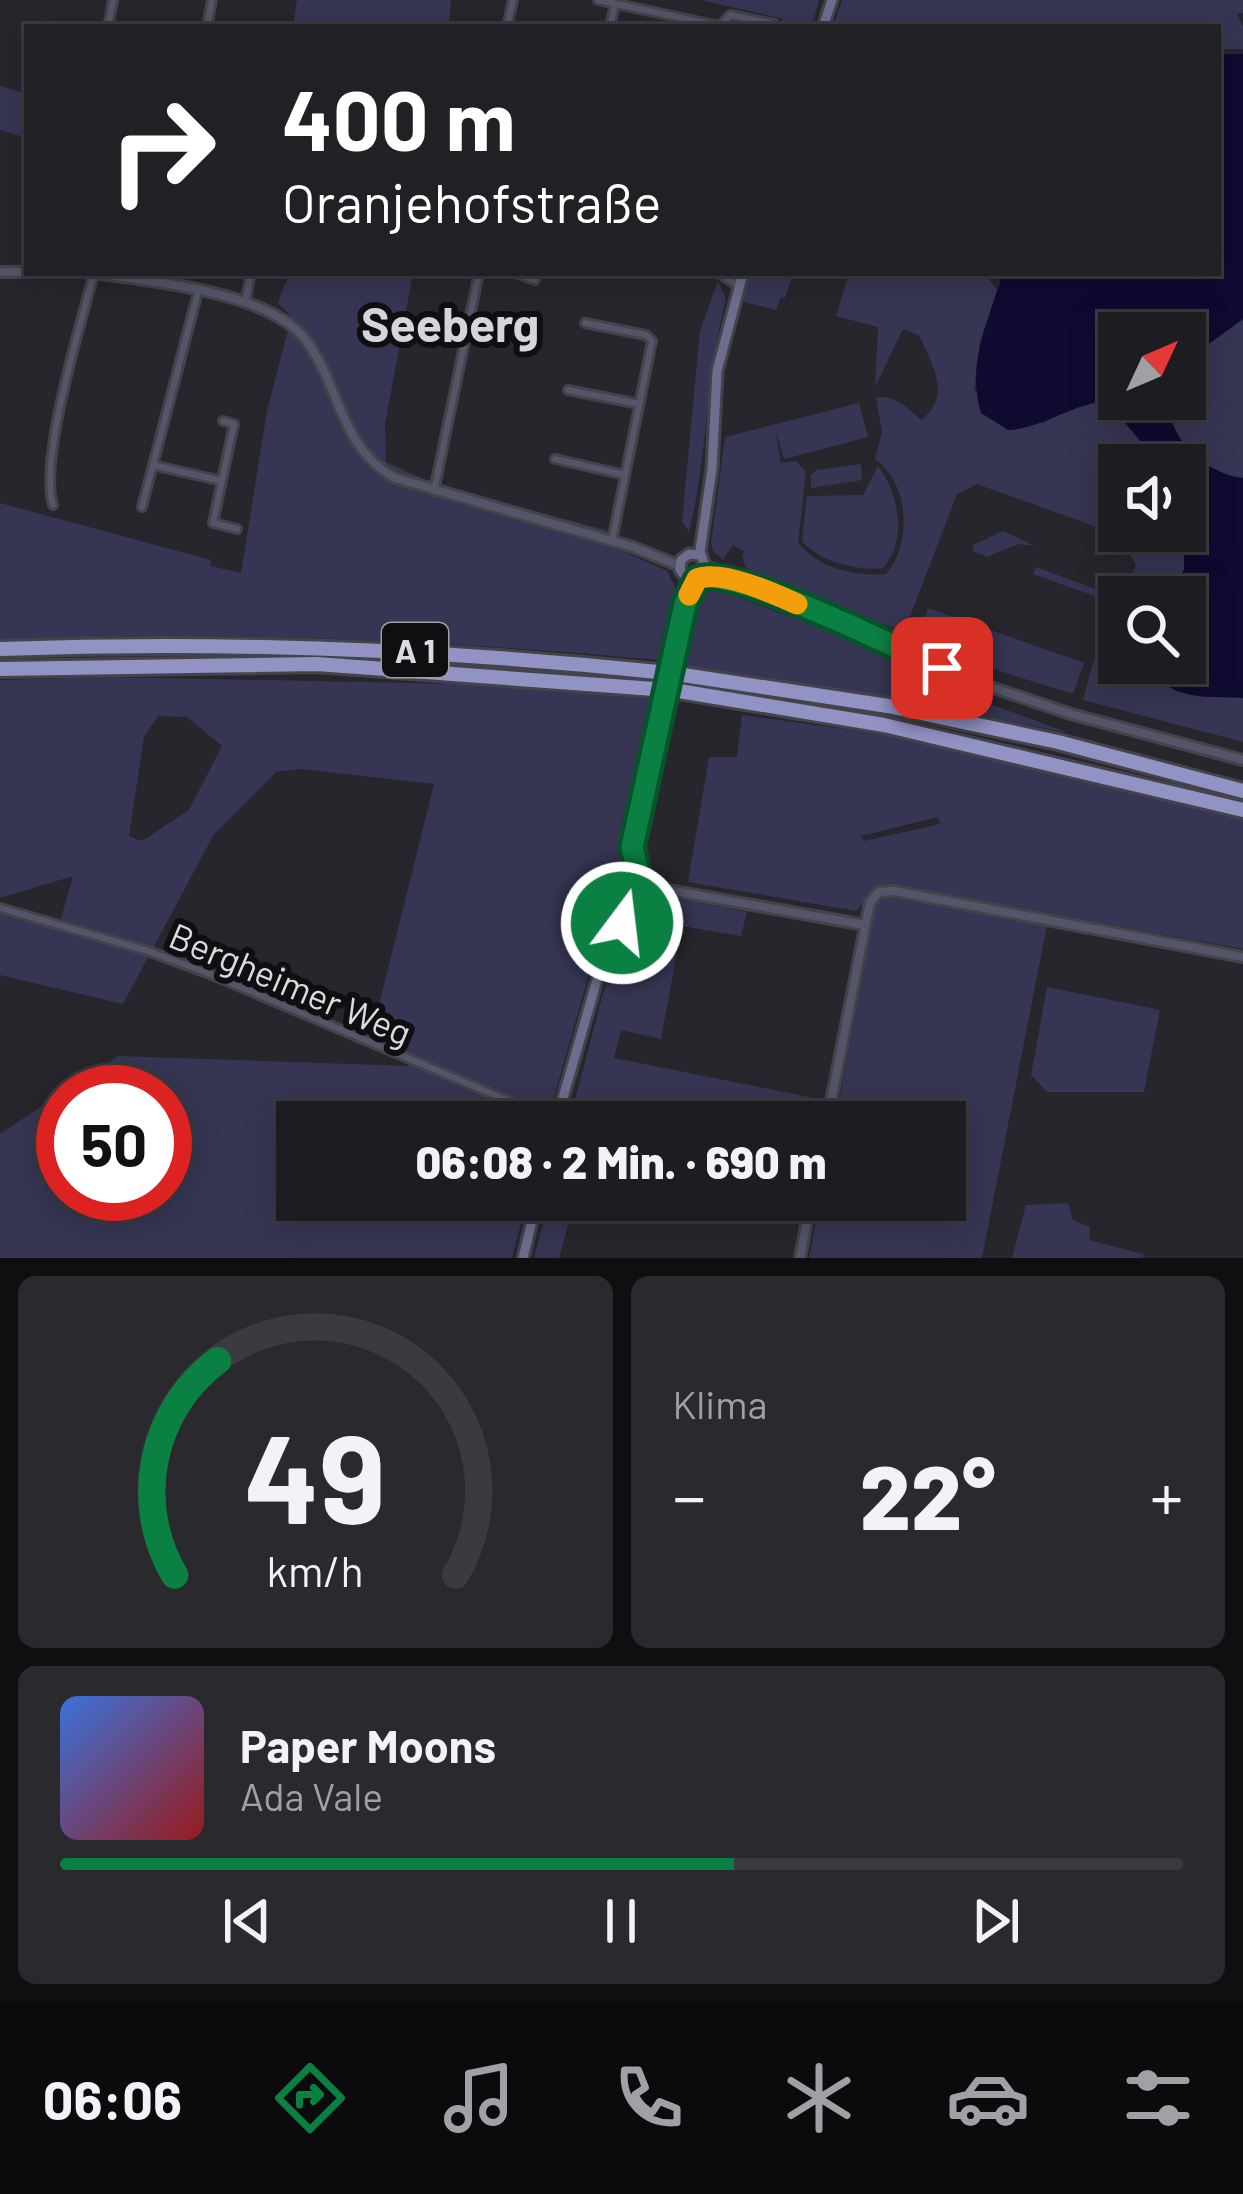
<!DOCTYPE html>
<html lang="de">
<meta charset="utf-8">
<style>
body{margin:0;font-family:Barlow,sans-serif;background:#29292e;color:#f1f3f6;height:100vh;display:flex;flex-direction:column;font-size:45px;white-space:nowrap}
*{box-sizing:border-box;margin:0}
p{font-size:39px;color:#a0a1a5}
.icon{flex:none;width:66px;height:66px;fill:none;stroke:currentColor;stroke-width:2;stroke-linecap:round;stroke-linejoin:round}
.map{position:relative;height:1258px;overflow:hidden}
.side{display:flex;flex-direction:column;gap:18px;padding:18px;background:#0f0f12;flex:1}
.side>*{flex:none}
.guide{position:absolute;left:24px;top:24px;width:1197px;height:252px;border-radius:0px;box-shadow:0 6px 30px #0003,0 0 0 3px #3a3a3f;background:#202124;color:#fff;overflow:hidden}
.needle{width:78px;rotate:46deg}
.buttons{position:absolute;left:1098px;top:312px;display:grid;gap:24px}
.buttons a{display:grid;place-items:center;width:108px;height:108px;border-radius:0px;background:#1c1c21;box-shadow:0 6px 30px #0003,0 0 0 3px #3a3a3f;font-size:60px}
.speed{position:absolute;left:36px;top:1065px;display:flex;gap:24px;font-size:60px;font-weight:700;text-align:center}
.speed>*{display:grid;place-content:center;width:156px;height:156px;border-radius:50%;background:#1c1c21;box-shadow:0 6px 30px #0003,0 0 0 3px #3a3a3f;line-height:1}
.speed .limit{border:18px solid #d22;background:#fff;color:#111}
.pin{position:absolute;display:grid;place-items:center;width:102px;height:102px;color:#fff;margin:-51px;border-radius:24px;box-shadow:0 6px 18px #0006}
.me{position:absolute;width:132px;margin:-66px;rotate:15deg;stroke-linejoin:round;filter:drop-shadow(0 0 9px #0008)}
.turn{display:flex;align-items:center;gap:42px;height:252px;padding:0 60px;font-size:54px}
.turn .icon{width:156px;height:156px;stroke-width:2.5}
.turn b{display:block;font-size:84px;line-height:102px}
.big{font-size:90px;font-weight:800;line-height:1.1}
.side .card{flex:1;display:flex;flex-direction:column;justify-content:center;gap:18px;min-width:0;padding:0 42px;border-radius:18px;background:#29292e}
.side .dial{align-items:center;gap:0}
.dial svg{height:312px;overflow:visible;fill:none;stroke:#3a3a3f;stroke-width:7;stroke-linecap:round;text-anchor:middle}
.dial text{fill:#f1f3f6;stroke:none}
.song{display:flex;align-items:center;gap:36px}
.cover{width:144px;height:144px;border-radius:18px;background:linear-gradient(135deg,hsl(220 70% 55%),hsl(0 70% 35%))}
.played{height:12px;border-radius:6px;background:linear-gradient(90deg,#0b8043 60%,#3a3a3f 60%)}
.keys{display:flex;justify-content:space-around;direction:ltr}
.heat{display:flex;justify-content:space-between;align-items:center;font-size:66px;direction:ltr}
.side .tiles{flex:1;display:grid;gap:18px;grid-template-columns:1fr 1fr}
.card:last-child{grid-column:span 2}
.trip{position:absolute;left:276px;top:1101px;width:690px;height:120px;border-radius:0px;background:#1c1c21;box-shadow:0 6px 30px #0003,0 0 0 3px #3a3a3f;font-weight:800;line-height:120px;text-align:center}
.tab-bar{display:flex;height:192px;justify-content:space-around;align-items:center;background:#0b0b0d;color:#a0a1a5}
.tab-bar .icon{width:84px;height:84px}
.tab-bar .on{color:#0b8043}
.tab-bar b{font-size:54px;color:#f1f3f6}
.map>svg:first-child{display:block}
</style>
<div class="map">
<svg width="1243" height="1258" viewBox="0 0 1243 1258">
<rect width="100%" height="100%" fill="#26262c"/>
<path fill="#363654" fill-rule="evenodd" d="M297,0H451L449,27H293Z
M701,0H819L812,27H782L783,19Z
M842,0H1243V13L1237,14L1243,27V49H1218V27H833Z
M0,86L27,94V138L0,130Z
M289,273H413L385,424L386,462L432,483C363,483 350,412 326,363C314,339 296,321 278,303Z
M751,273H793L785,298L781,297L776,310L740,301Z
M849,273H984L998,291L980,341L974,390L1043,423C1066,410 1088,396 1113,405L1160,465H1119V531L1185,530L1184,569L1172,597H1125L1136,565L1119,535L977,484L957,494L904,632L747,570L742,557L744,551L733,545L723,560L713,551L711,543L725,437L859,403L868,437L784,459L775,429L781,463L796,461L806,472L798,542C816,568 856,577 886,574C913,543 909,482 875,459L882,432L876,397C895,395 908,408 921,420C953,396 932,365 919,335L903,329L875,387L878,327L836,316Z
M718,281L726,299C706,376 708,455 689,532L682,521L700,331Z
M1243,319V478C1207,474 1165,438 1170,399H1185V371L1210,343Z
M288,330C320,356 326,402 346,437C359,460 380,474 402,487L622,551L667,571L675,587L663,654L658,660C439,640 220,630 0,640V503L211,560L210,566L241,573L267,411Z
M861,464L862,480L811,488V475L817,470Z
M878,466C899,494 908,540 883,568C857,571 819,562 802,541L807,496L863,495Z
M442,486L609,531L601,533L449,491Z
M1003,531L1035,546L1018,544L987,557L973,551V545Z
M1036,567L1106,593L1108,597L1103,599L1033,574Z
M716,589L854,641L987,703L1069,733L888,697L684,667L702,593Z
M928,608L1084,663L1073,694L990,668L916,639Z
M1119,613V663H1151L1157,680L1193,695L1243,698V742L1083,700L1093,662L1102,658Z
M109,677L513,685L655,700L620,860L610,877L612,893L547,1122H297V1200H527L512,1258H0V1134L63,1092V1194H165V1092H64L118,1056L410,1066L372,1033L434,784L301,769L276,772L214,834L123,1004L0,975V905L60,922L73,876L0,898V680ZM158,716L187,717L222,746L189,810L142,841L129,836L144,737Z
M742,715L910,738L1243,820V949L895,886L877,887L856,911L688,882L709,757H737ZM938,817L940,824L864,841L861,836Z
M652,894L747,912L741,936L682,926L661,1039L621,1030L614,1058L824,1100L820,1122H664L645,1112L625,1122H569L608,975L635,965Z
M885,897L1047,925L982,1258H809L820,1200H945V1122H835L876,903Z
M1047,987L1160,1010L1144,1092H1047L1031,1075Z
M549,1200H575L559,1258H534Z
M723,1200H805L802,1214Z
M1068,1203L1073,1220L1090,1227L1089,1240L1143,1254V1258H1012L1026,1205Z"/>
<path fill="#0f0a30" d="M1218,54H1243V319L1210,343L1185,371V333H1119V399H1170C1165,438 1207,474 1243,478V698C1208,696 1165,702 1151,664L1185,663V597H1172L1184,569L1185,465H1160L1107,401C1071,404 1044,428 1008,430L981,413C966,364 989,319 1003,273H1218Z"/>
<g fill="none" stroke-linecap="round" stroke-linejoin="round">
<g stroke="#434349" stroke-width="12">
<path id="minor" d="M598,0L719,26
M108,27L113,0
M207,27L212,0
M507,27L513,0
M610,27L615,4
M719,27L730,15L774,24
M516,273L535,280
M719,273L738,286
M245,303L251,273
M585,323L646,335L652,341L612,541
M568,390L639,404
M223,421L234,424L213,523L237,529
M555,459L625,475
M153,465L222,481
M434,491L479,273
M53,505C39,460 81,323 94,273
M142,507L198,292
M0,908L148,951L210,974L556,1121"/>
</g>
<g stroke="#434349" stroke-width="14">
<path id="tertiary" d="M0,272H27
M94,273C151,281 269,292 305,339C341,386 339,447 395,478L633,547L680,566
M706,566L976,682L1071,714L1243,760
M702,575L740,582
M640,885L865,925
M827,1122L870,902L879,892L894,891L1243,957
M800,1258L811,1200"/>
</g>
<g stroke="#434349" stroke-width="15">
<path id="secondary" d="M823,27L832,0
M687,578L697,579L706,569L700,551L712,469L717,371L743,273
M687,578L680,570L681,560L689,554L700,555
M602,966C620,939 623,907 641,882L632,858
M556,1122L620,900L617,879L631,854L677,648L687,578
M523,1258L537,1200"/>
</g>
<g stroke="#434349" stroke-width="20">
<path id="motorway" d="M0,649C220,641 438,649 658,672
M0,669L317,664L654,689
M683,675L888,706L1058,742L1243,791
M679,691L884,725L1243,810"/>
</g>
<use href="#minor" stroke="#545569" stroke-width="6"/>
<use href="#tertiary" stroke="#545569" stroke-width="8"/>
<use href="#secondary" stroke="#6d6e8e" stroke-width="9"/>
<use href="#motorway" stroke="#9293c5" stroke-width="14"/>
<g stroke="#434349" stroke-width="20" stroke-linecap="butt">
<path id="motorway-bridge" d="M658,672L683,675
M654,689L679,691"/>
</g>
<use href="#motorway-bridge" stroke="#9293c5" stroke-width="14"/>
</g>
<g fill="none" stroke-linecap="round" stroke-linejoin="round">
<g stroke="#07532c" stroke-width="30">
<path id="route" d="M622,923L630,896L640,882L632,847L685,604L697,579C730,563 900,650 942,668"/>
</g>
<use href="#route" stroke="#0b8043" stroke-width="21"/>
<path stroke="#f59e0b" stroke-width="21" d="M689,595L697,579C720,569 773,593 797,604"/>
</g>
<g text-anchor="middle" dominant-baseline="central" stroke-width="12" stroke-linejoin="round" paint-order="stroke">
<rect fill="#0f0f12" stroke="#9e9ea2" stroke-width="3" x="382" y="623" width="66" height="54" rx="9"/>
<g font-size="33" font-weight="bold" fill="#dbdbdf">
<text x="415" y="650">A 1</text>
</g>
<g font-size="36" fill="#dbdbdf" stroke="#0f0f12">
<text transform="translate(291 983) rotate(23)">Bergheimer Weg</text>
</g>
<g font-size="48" font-weight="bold" fill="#d4d5dd" stroke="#0f0f12">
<text x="450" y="323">Seeberg</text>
</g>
</g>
</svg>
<div class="buttons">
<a><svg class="needle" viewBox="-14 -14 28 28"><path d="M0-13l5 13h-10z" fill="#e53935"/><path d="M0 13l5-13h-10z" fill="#a0a1a5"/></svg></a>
<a><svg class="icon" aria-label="sound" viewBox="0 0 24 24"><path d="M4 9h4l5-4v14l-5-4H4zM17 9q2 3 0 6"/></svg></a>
<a><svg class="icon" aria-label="search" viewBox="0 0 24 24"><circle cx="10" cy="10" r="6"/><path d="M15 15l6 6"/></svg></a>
</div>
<div class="speed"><div class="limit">50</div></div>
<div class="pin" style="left:942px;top:668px;background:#d93025"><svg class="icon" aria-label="arrive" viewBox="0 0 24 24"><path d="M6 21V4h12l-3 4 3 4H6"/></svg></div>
<svg class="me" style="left:622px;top:923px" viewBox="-20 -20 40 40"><circle r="17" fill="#0b8043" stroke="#fff" stroke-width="3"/><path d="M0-11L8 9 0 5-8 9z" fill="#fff"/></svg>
<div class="trip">06:08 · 2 Min. · 690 m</div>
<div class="guide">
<div class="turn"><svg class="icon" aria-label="right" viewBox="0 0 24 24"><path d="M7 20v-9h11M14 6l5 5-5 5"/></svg><div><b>400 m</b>Oranjehofstraße</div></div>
</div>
</div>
<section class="side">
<div class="tiles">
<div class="card dial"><svg viewBox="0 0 100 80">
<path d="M14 69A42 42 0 1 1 86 69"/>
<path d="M14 69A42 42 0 0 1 25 14" stroke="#0b8043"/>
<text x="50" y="56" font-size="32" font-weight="700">49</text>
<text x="50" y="72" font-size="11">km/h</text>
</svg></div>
<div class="card"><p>Klima</p>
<div class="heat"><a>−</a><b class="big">22°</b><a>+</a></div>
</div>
<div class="card">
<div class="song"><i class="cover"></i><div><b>Paper Moons</b><p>Ada Vale</p></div></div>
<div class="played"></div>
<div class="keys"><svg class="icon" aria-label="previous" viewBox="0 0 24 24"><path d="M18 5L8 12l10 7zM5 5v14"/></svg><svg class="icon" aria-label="pause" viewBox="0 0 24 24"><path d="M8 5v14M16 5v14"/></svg><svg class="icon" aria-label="next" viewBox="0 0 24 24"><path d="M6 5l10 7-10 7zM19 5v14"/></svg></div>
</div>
</div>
</section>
<nav class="tab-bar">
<b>06:06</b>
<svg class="icon on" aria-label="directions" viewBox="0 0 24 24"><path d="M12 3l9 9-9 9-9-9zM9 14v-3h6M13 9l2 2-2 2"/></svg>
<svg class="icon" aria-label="music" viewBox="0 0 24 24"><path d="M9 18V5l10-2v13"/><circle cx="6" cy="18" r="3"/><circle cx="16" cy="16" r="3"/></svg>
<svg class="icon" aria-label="phone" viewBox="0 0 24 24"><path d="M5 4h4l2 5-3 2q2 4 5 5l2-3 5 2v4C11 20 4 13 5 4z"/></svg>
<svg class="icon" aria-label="climate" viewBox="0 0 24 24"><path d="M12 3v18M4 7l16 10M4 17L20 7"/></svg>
<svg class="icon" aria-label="car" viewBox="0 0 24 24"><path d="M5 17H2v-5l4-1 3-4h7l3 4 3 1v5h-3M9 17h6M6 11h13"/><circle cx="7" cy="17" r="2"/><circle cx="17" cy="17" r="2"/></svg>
<svg class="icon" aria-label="filters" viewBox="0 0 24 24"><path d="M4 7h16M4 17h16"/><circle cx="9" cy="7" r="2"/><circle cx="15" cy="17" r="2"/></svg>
</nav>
